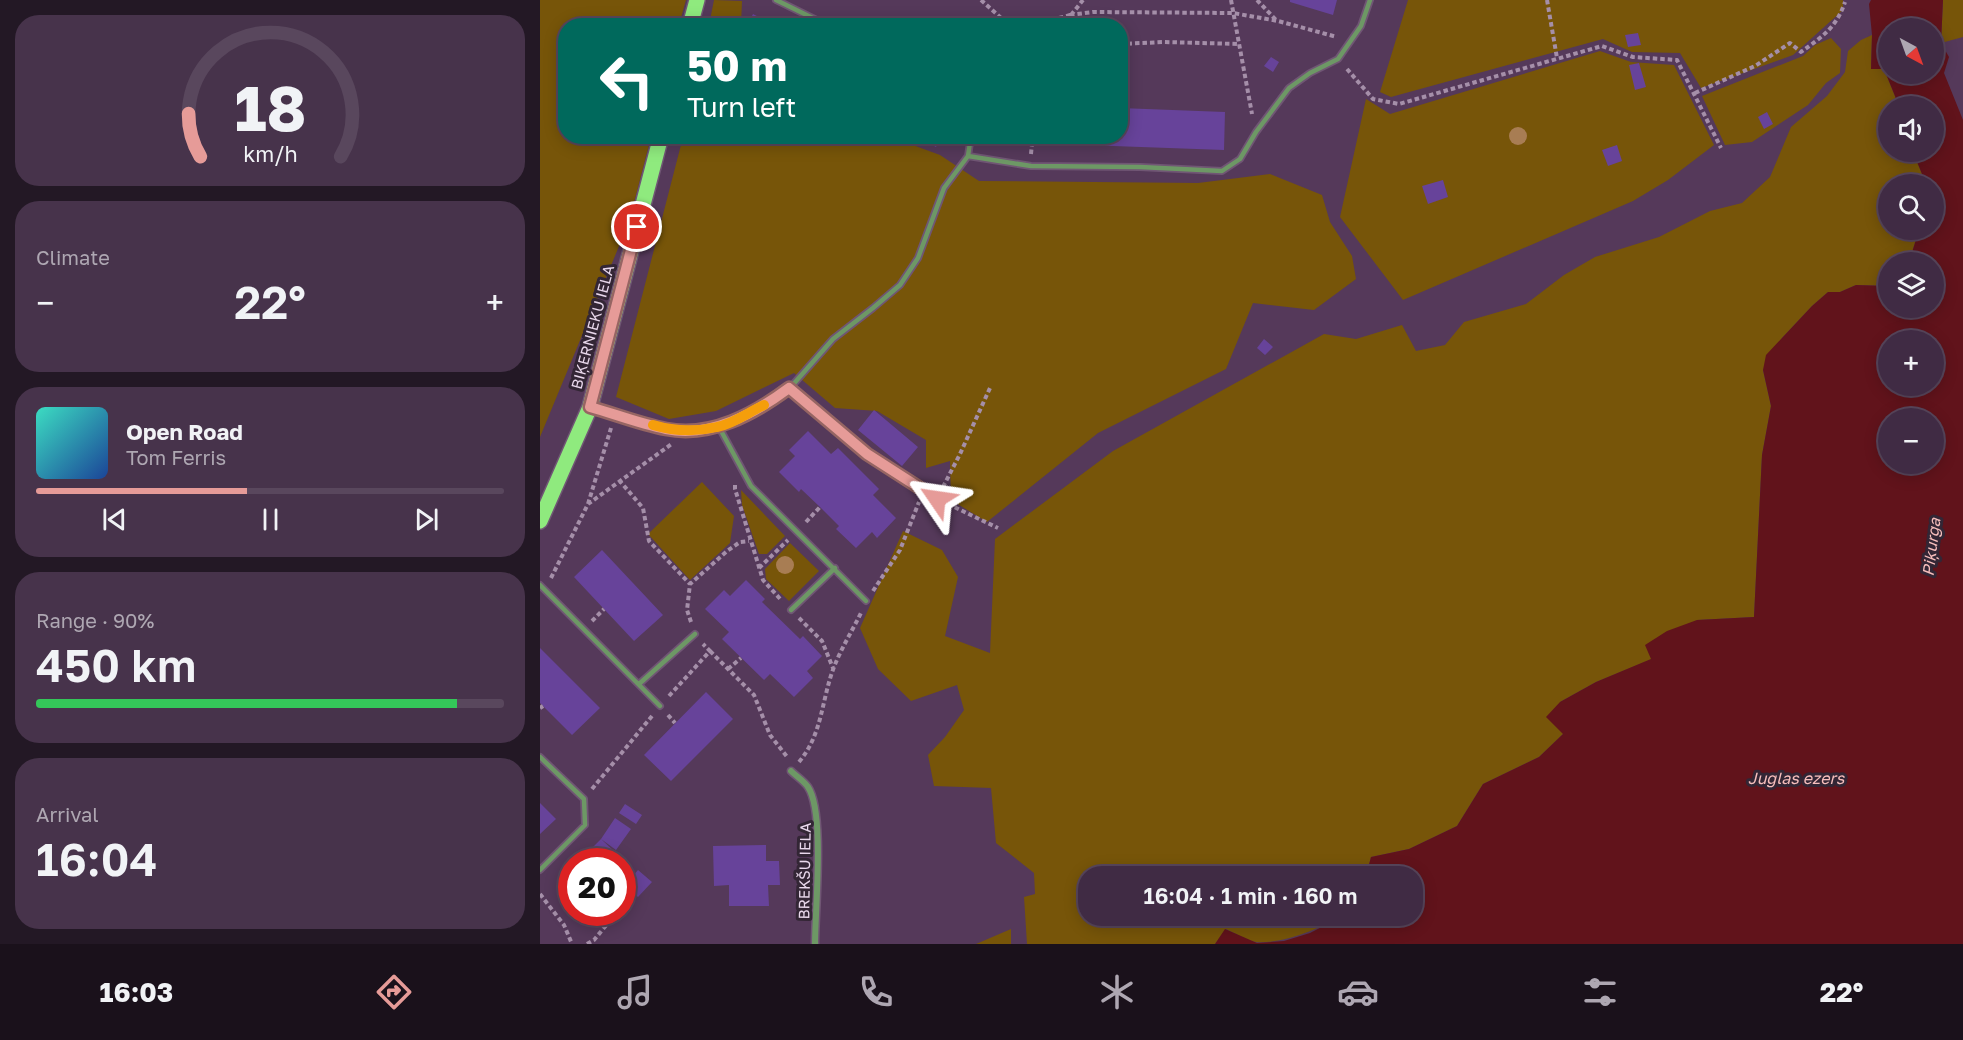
<!DOCTYPE html>
<meta charset="utf-8">
<style>
body{margin:0;font-family:"Golos Text",sans-serif;background:#47334b;color:#f1f3f6;height:100vh;display:flex;flex-direction:column;font-size:22px;white-space:nowrap}
*{box-sizing:border-box;margin:0}
p{font-size:20px;color:#aea7b2}
.icon{flex:none;width:33px;height:33px;fill:none;stroke:currentColor;stroke-width:2;stroke-linecap:round;stroke-linejoin:round}
.map{position:relative;flex:1;overflow:hidden}
.details{display:flex;flex-direction:column;gap:15px;padding:15px;background:#231825;width:540px}
.details>*{flex:none}
.guide{position:absolute;left:18px;top:18px;width:570px;height:126px;border-radius:24px;box-shadow:0 3px 15px #0003,0 0 0 2px #59475d;background:#00695c;color:#fff;overflow:hidden}
.needle{width:39px;rotate:139deg}
.buttons{position:absolute;left:1338px;top:18px;display:grid;gap:12px}
.buttons a{display:grid;place-items:center;width:66px;height:66px;border-radius:50%;background:#402b44;box-shadow:0 3px 15px #0003,0 0 0 2px #59475d;font-size:30px}
.speed{position:absolute;left:18px;top:848px;display:flex;gap:12px;font-size:30px;font-weight:700;text-align:center}
.speed>*{display:grid;place-content:center;width:78px;height:78px;border-radius:50%;background:#402b44;box-shadow:0 3px 15px #0003,0 0 0 2px #59475d;line-height:1}
.speed .limit{border:9px solid #d22;background:#fff;color:#111}
.pin{position:absolute;display:grid;place-items:center;width:51px;height:51px;color:#fff;margin:-26px;border:3px solid #fff;border-radius:50%;box-shadow:0 2px 6px #0007}
.me{position:absolute;width:66px;margin:-33px;rotate:302deg;stroke-linejoin:round;filter:drop-shadow(0 0 4px #0008)}
.turn{display:flex;align-items:center;gap:21px;height:126px;padding:0 30px;font-size:27px}
.turn .icon{width:78px;height:78px;stroke-width:2.5}
.turn b{display:block;font-size:42px;line-height:51px}
.big{font-size:45px;font-weight:600;line-height:1.1}
.details .tile{flex:1;display:flex;flex-direction:column;justify-content:center;gap:9px;min-width:0;padding:0 21px;border-radius:24px;background:#47334b}
.details .dial{align-items:center;gap:0}
.dial svg{height:156px;overflow:visible;fill:none;stroke:#59475d;stroke-width:7;stroke-linecap:round;text-anchor:middle}
.dial text{fill:#f1f3f6;stroke:none}
.song{display:flex;align-items:center;gap:18px}
.cover{width:72px;height:72px;border-radius:9px;background:linear-gradient(135deg,hsl(170 70% 55%),hsl(220 70% 35%))}
.played{height:6px;border-radius:3px;background:linear-gradient(90deg,#e69b98 45%,#59475d 45%)}
.keys{display:flex;justify-content:space-around;direction:ltr}
.heat{display:flex;justify-content:space-between;align-items:center;font-size:33px;direction:ltr}
.charge{height:9px;border-radius:4px;background:linear-gradient(90deg,#34c759 90%,#59475d 0)}
.trip{position:absolute;left:538px;top:866px;width:345px;height:60px;border-radius:24px;background:#402b44;box-shadow:0 3px 15px #0003,0 0 0 2px #59475d;font-weight:600;line-height:60px;text-align:center}
.tabs{display:flex;height:96px;justify-content:space-around;align-items:center;background:#1a111b;color:#aea7b2}
.tabs .icon{width:42px;height:42px}
.tabs .active{color:#e69b98}
.tabs b{font-size:27px;color:#f1f3f6}
main{display:flex;flex:1;min-height:0}
.map>svg:first-child{display:block}
</style>
<main>
<section class="details">
<div class="tile dial"><svg viewBox="0 0 100 80">
<path d="M14 69A42 42 0 1 1 86 69"/>
<path d="M14 69A42 42 0 0 1 8 47" stroke="#e69b98"/>
<text x="50" y="56" font-size="32" font-weight="700">18</text>
<text x="50" y="72" font-size="11">km/h</text>
</svg></div>
<div class="tile"><p>Climate</p>
<div class="heat"><a>−</a><b class="big">22°</b><a>+</a></div>
</div>
<div class="tile">
<div class="song"><i class="cover"></i><div><b>Open Road</b><p>Tom Ferris</p></div></div>
<div class="played"></div>
<div class="keys"><svg class="icon" aria-label="previous" viewBox="0 0 24 24"><path d="M18 5L8 12l10 7zM5 5v14"/></svg><svg class="icon" aria-label="pause" viewBox="0 0 24 24"><path d="M8 5v14M16 5v14"/></svg><svg class="icon" aria-label="next" viewBox="0 0 24 24"><path d="M6 5l10 7-10 7zM19 5v14"/></svg></div>
</div>
<div class="tile"><p>Range · 90%</p><b class="big">450 km</b><div class="charge"></div></div>
<div class="tile"><p>Arrival</p><b class="big">16:04</b></div>
</section>
<div class="map">
<svg width="1423" height="944" viewBox="0 0 1423 944">
<rect width="100%" height="100%" fill="#55395a"/>
<path fill="#775509" d="M0,0H146L139,25L26,26V136L111,137L89,222L0,437Z
M174,0L202,1L201,25H169Z
M868,0H1303V10L1253,55L1161,88L1140,53L1092,52L1063,39L851,97L840,92Z
M1403,0H1423V37L1401,43Z
M1332,35L1331,69H1344L1359,106H1348V152H1373L1382,174V184H1348V230H1379L1369,262H1348V286L1316,285L1300,292H1288L1272,306L1242,338L1223,370L1231,406L1222,455L1214,617L1157,620L1112,659L1056,682L1020,702L1023,734L999,757L943,784L917,826L869,849L831,857L826,876H549V915H805C780,928 744,944 716,942C706,940 695,933 686,929L675,944H487L484,897L495,894L494,873L456,843L451,788L394,786L388,755L405,737L424,710L417,685L371,701L338,669L320,628L363,531L402,550L418,577L405,636L450,653L455,539L573,451L784,334L816,339L862,325L876,351L905,345L924,322L986,304L1024,275L1055,257L1119,237L1170,211L1202,203L1230,177L1251,127L1287,96L1305,72L1308,51L1321,40Z
M1291,38L1301,49L1300,73L1286,83L1268,105L1212,142L1185,145L1162,96L1263,56L1275,45Z
M1060,51L1091,62L1134,65L1174,145L1128,180L1093,201L863,300L800,217L826,99L850,114Z
M143,137H351L400,155L439,181L658,183L730,174L782,195L790,222L812,256L816,279L774,310L713,303L686,369L558,433L447,522L411,500L410,461L386,468V440L337,411L295,408L254,373L176,411L129,419L76,397Z
M162,482L194,516L190,543L150,580L108,534Z
M201,490L245,536L227,554H219L202,505Z
M250,543L279,571L249,601L226,579L225,569Z
M471,929V944H436Z"/>
<path fill="#61131b" fill-rule="evenodd" d="M1331,0H1403L1401,43L1409,57L1404,73L1423,120V944H675L685,929L717,943L744,941L770,933L805,915H873V876H826L831,857L869,849L917,826L943,784L999,757L1023,734L1006,717L1020,702L1056,682L1111,659L1105,645L1127,631L1157,620L1214,617L1222,455L1231,406L1223,370L1226,355L1272,306L1288,292H1300L1316,285L1348,286V308H1394V262H1369L1379,230H1394V184H1382V174L1373,152H1394V106H1359L1344,69H1331L1332,35L1329,4ZM1348,28H1394V74H1348ZM1394,340V386H1348V340ZM1394,418V464H1348V418Z"/>
<path fill="#67439a" d="M750,0H797L793,15L750,2Z
M213,14L236,26H207Z
M1098,33L1101,45L1088,47L1085,35Z
M731,57L739,62L733,72L724,66Z
M1099,63L1106,87L1095,90L1089,65Z
M580,108L685,112L684,150L464,142V136H580Z
M1227,112L1233,124L1224,129L1218,117Z
M375,136H401L396,147Z
M1077,145L1082,161L1068,166L1062,150Z
M903,180L908,197L888,204L882,186Z
M724,339L733,347L725,355L717,348Z
M334,410L378,447L362,466L318,430Z
M268,431L291,454L298,448L339,489L333,495L356,518L337,538L332,532L316,548L296,529L299,526L280,507L261,489L259,492L239,472L255,456L249,450Z
M62,550L123,615L94,641L34,577Z
M206,580L225,599L222,602L260,639L263,636L282,656L267,671L273,678L254,697L230,674L224,680L182,639L189,632L165,609L184,590L190,596Z
M0,648L60,708L32,735L0,703Z
M166,692L193,719L131,781L104,755Z
M0,803L16,819L0,834Z
M85,804L102,815L96,824L79,813Z
M75,818L91,829L76,850L61,839Z
M61,839L76,853L70,861H66L52,848Z
M226,845V861H239L240,885H228L229,906H189V885L174,886L173,846Z
M98,870L112,882L98,897L85,885Z"/>
<g fill="none" stroke-linecap="round" stroke-linejoin="round">
<g stroke="#705674" stroke-width="8">
<path id="lane" d="M236,0L289,26
M428,156L491,166L600,167L682,171L700,159L716,132L749,88L770,73L798,59L821,26L830,0
M250,388L327,454L397,499
M52,408L127,429L151,430L179,427L230,403L250,388L293,339L333,308L360,285L378,258L404,188L428,156L431,136
M179,427L211,486L326,601
M0,585L120,706
M251,610L295,568
M99,684L155,634
M0,757L44,799L45,825L0,870"/>
</g>
<g stroke="#705674" stroke-width="9">
<path id="street" d="M251,771C256,776 264,781 268,787C285,812 275,910 275,944"/>
</g>
<g stroke="#705674" stroke-width="18">
<path id="primary" d="M150,26L157,0
M0,521L50,407L121,136"/>
</g>
<path stroke="#a58fa9" stroke-width="4" stroke-dasharray="4.5 3" stroke-linecap="butt" d="M441,0L470,26
M691,0L712,114
M717,0L737,21
M1007,0L1017,58
M530,15L553,12L693,13L738,21L797,37
M531,15L543,0
M490,26L530,15L521,26
M580,44L624,42L699,44
M807,69L833,99L859,104L1062,46L1093,57L1137,60L1181,148
M1155,93L1215,66L1250,43L1261,52C1283,36 1296,28 1305,2
M491,154L492,143
M79,480L103,508L109,541L150,584
M195,485V489L223,580L242,601
M403,487L420,454L450,388
M48,504L71,428
M408,504L458,528
M266,522L280,507
M219,568L248,540
M11,578L48,504L133,443
M333,591L360,550L379,502
M259,618L282,641L293,668
M52,621L64,609
M151,622L147,610L150,584L187,551L200,542L209,541
M170,651L214,695L230,735L248,758
M188,669L201,658
M129,696L170,651L163,644
M0,708L3,706
M128,715L135,723
M259,762C283,733 281,701 294,667C301,649 312,631 321,613
M52,789L112,716
M0,894L24,925L32,944
M82,905L90,897
M47,944L54,940L77,912"/>
<use href="#lane" stroke="#6d9865" stroke-width="4.5"/>
<use href="#street" stroke="#6d9865" stroke-width="6"/>
<use href="#primary" stroke="#8fea7e" stroke-width="15"/>
</g>
<g fill="#a87d53">
<circle cx="978" cy="136" r="9"/>
<circle cx="245" cy="565" r="9"/>
</g>
<g fill="none" stroke-linecap="round" stroke-linejoin="round">
<g stroke="#966563" stroke-width="15">
<path id="route" d="M97,227L50,407C75,414 100,424 126,429C171,438 214,414 249,388L327,454L397,499"/>
</g>
<use href="#route" stroke="#e69b98" stroke-width="10"/>
<path stroke="#f59e0b" stroke-width="10" d="M113,425C133,431 156,432 177,427C193,424 209,412 224,405"/>
</g>
<g text-anchor="middle" dominant-baseline="central" stroke-width="6" stroke-linejoin="round" paint-order="stroke">
<g font-size="15" fill="#e9d8ec" stroke="#332635">
<text transform="translate(52 327) rotate(-75)">BIĶERNIEKU IELA</text>
<text transform="translate(264 871) rotate(-89)">BREKŠU IELA</text>
</g>
<g font-size="16" font-style="italic" fill="#f7bebc" stroke="#332635">
<text transform="translate(1391 547) rotate(-83)">Piķurga</text>
<text x="1256" y="778">Juglas ezers</text>
</g>
</g>
</svg>
<div class="buttons">
<a><svg class="needle" viewBox="-14 -14 28 28"><path d="M0-13l5 13h-10z" fill="#e53935"/><path d="M0 13l5-13h-10z" fill="#aea7b2"/></svg></a>
<a><svg class="icon" aria-label="sound" viewBox="0 0 24 24"><path d="M4 9h4l5-4v14l-5-4H4zM17 9q2 3 0 6"/></svg></a>
<a><svg class="icon" aria-label="search" viewBox="0 0 24 24"><circle cx="10" cy="10" r="6"/><path d="M15 15l6 6"/></svg></a>
<a><svg class="icon" aria-label="layers" viewBox="0 0 24 24"><path d="M12 4l9 5-9 5-9-5zM3 14l9 5 9-5"/></svg></a>
<a>+</a>
<a>−</a>
</div>
<div class="speed"><div class="limit">20</div></div>
<div class="pin" style="left:97px;top:227px;background:#d93025"><svg class="icon" aria-label="arrive" viewBox="0 0 24 24"><path d="M6 21V4h12l-3 4 3 4H6"/></svg></div>
<svg class="me" style="left:397px;top:499px" viewBox="-20 -20 40 40"><path d="M0-17L14 15 0 8-14 15z" fill="#e69b98" stroke="#fff" stroke-width="4"/></svg>
<div class="trip">16:04 · 1 min · 160 m</div>
<div class="guide">
<div class="turn"><svg class="icon" aria-label="left" viewBox="0 0 24 24"><path d="M17 20v-9H6M10 6l-5 5 5 5"/></svg><div><b>50 m</b>Turn left</div></div>
</div>
</div>
</main>
<nav class="tabs">
<b>16:03</b>
<svg class="icon active" aria-label="directions" viewBox="0 0 24 24"><path d="M12 3l9 9-9 9-9-9zM9 14v-3h6M13 9l2 2-2 2"/></svg>
<svg class="icon" aria-label="music" viewBox="0 0 24 24"><path d="M9 18V5l10-2v13"/><circle cx="6" cy="18" r="3"/><circle cx="16" cy="16" r="3"/></svg>
<svg class="icon" aria-label="phone" viewBox="0 0 24 24"><path d="M5 4h4l2 5-3 2q2 4 5 5l2-3 5 2v4C11 20 4 13 5 4z"/></svg>
<svg class="icon" aria-label="climate" viewBox="0 0 24 24"><path d="M12 3v18M4 7l16 10M4 17L20 7"/></svg>
<svg class="icon" aria-label="car" viewBox="0 0 24 24"><path d="M5 17H2v-5l4-1 3-4h7l3 4 3 1v5h-3M9 17h6M6 11h13"/><circle cx="7" cy="17" r="2"/><circle cx="17" cy="17" r="2"/></svg>
<svg class="icon" aria-label="filters" viewBox="0 0 24 24"><path d="M4 7h16M4 17h16"/><circle cx="9" cy="7" r="2"/><circle cx="15" cy="17" r="2"/></svg>
<b>22°</b>
</nav>
